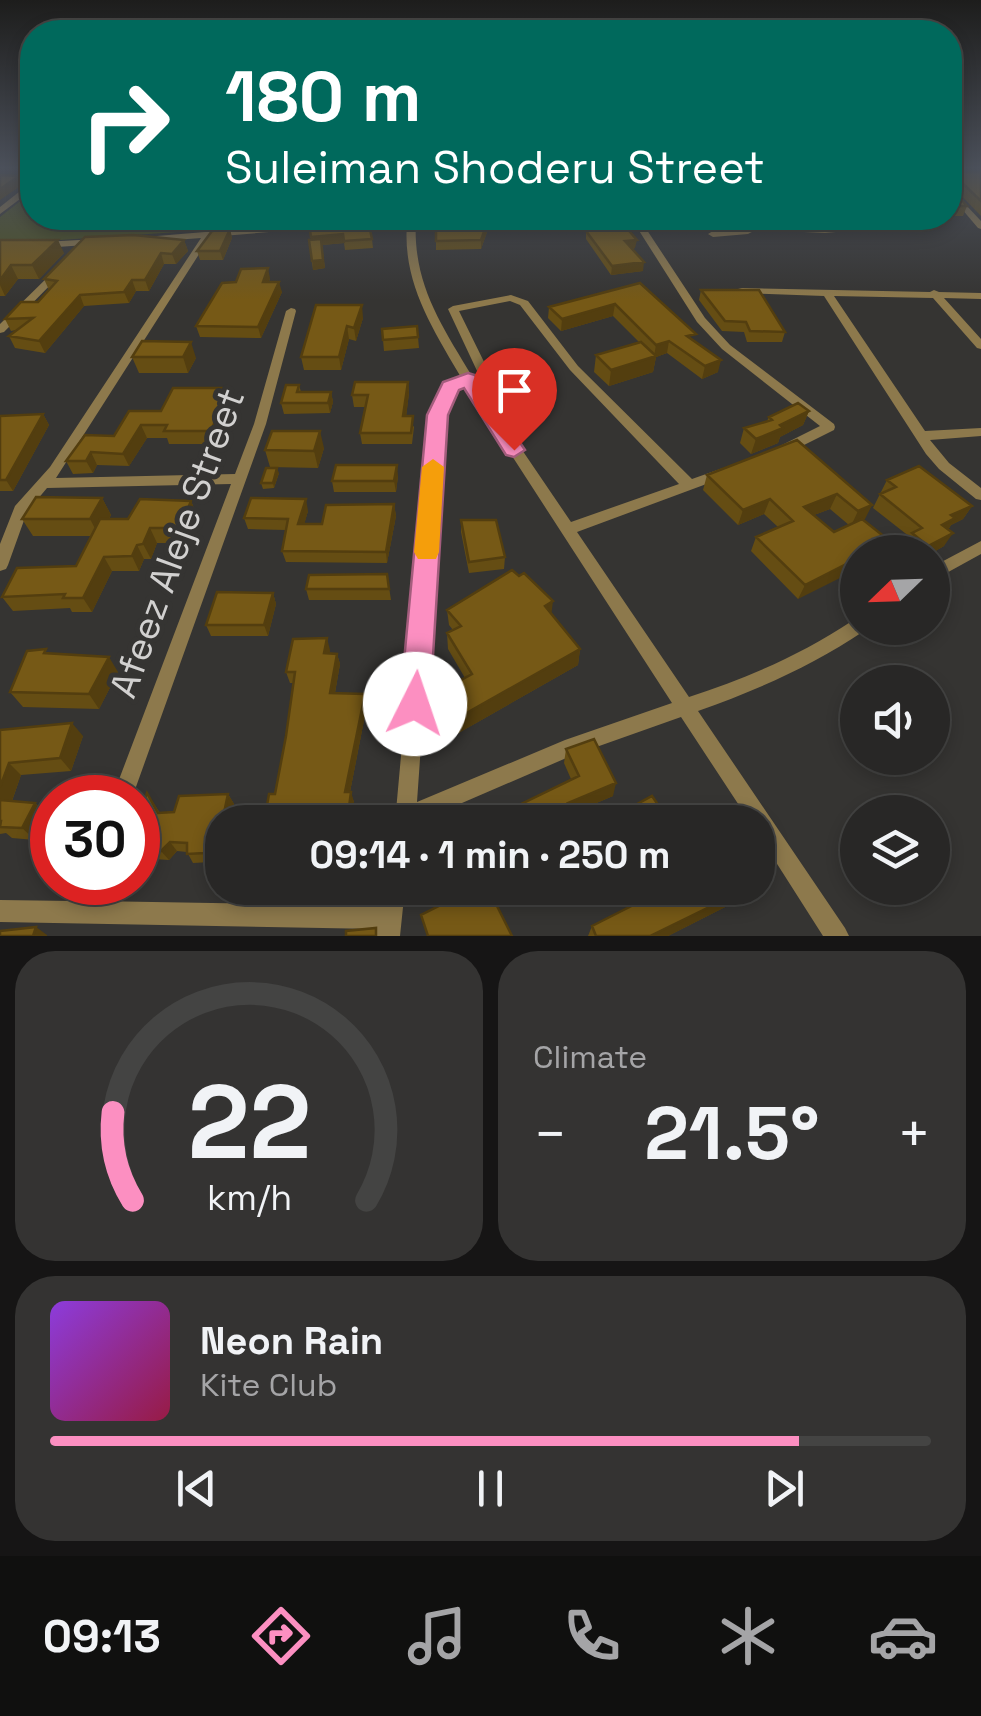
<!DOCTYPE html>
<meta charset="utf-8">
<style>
body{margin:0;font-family:"Space Grotesk",sans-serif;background:#343332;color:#f1f3f6;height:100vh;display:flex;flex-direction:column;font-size:38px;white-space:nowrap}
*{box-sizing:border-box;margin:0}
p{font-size:32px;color:#a5a5a7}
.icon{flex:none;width:55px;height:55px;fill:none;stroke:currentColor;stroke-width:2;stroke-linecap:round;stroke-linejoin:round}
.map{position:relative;height:936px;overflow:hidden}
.side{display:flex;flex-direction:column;gap:15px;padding:15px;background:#161515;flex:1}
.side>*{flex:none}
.guide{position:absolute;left:20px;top:20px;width:942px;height:210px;border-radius:40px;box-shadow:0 5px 15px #0003,0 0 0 2px #444443;background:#00695c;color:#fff;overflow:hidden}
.needle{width:65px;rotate:247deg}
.fabs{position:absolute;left:840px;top:535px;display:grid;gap:20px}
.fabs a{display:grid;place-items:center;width:110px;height:110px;border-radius:50%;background:#282726;box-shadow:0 5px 15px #0003,0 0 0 2px #444443;font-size:50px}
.speed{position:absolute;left:30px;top:775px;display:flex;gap:20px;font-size:50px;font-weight:700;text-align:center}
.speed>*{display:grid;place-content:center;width:130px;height:130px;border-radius:50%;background:#282726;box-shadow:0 5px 15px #0003,0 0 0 2px #444443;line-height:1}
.speed .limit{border:15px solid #d22;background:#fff;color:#111}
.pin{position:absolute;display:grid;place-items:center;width:85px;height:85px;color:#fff;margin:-102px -42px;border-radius:50% 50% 50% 0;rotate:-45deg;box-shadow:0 0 10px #0007}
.pin .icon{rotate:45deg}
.me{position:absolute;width:110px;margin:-55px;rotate:4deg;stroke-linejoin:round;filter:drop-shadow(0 0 8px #0008)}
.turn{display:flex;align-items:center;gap:35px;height:210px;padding:0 40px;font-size:45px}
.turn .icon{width:130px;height:130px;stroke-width:2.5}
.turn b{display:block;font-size:70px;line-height:85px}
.big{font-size:75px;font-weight:600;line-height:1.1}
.side .card{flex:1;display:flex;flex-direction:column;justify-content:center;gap:15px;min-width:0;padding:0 35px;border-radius:40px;background:#343332}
.side .dial{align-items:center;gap:0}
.dial svg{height:260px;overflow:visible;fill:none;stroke:#444443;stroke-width:7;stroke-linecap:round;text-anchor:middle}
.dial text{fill:#f1f3f6;stroke:none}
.song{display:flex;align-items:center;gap:30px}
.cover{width:120px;height:120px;border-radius:15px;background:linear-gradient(135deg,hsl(270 70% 55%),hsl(340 70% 35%))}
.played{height:10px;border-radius:5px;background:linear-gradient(90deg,#fc8fc1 85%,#444443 85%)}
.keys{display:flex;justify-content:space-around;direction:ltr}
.heat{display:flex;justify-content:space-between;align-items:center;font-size:55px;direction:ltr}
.side .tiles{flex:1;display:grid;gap:15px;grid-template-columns:1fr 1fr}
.card:last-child{grid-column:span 2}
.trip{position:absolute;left:205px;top:805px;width:570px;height:100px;border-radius:40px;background:#282726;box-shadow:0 5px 15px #0003,0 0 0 2px #444443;font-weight:600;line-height:100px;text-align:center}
.tabs{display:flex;height:160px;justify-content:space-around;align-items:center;background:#10100f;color:#a5a5a7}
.tabs .icon{width:70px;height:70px}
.tabs .current{color:#fc8fc1}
.tabs b{font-size:45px;color:#f1f3f6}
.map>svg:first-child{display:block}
</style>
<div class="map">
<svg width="981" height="936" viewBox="0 0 981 936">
<rect width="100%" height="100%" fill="#353432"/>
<path fill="#4d5220" d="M32,192V218H299L295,224L0,244V217Z"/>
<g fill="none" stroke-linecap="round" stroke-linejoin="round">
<path fill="#8d794c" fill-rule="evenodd" d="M29,184H32V190L0,214V207Z
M950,188L981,221V229L978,228L950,195Z
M416,218C412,282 440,323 472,376L478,373L448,309L453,306L511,295L528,301L578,366L692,479L723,468L730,473L728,476L577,532L689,697C747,678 801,655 852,621L858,619V628H866L864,631C812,666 757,690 698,711L845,928L849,936H823L758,834V822H750L681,717L571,756L418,822H395L432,415L446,384L462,379C433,329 402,283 407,223L352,226L348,223L352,220ZM510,301L520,305L570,370L679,484L571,522L476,382L483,380L502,402L506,403L512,399L490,374L459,311ZM466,385L672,703L565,740L417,802L444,415L455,389Z
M498,218H506L508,232H502Z
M631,218H639L705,318L730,345L834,424L835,427L834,430L790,452H780L778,449L780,446L820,426L722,349L697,322Z
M752,218C764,217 776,225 789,226C826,230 864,226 899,218L904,220L869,229L825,233L783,231L763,226L748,234L713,237L708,234L713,231L746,228L757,222Z
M326,222L330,225L329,227L210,237L56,478L235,474L254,424L286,311L291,308L295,309L296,311L266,424L132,798H112L231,484L47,488L27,512L8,565L6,569L0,571V544L15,506L50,467L201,238L148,242L143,239L145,237Z
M97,239L102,242L100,244L43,248L38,245L43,242Z
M57,268L65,270L4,332L0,333V324Z
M742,288L930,292L934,290L939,292L981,293V299L944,298L981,339V349L977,348L933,298L834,296L925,431L981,428V436L930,440L949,463L981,488V500L976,499L939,469L926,454L824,296L738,293V289Z
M981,541V554L932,581V567Z
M79,882H101L94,901L380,906L383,888H405L400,936H376L377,929L0,922V900L72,901Z"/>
</g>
<path fill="#654d13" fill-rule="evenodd" d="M950,172H981V216L952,186L951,188L967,206L963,216H950Z
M422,218H492L481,249L436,250V228L422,227Z
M519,218L539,219L538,227H519Z
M230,229L232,238L223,260H200L197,251Z
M586,231L635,248L632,249L643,271L611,275L586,239Z
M372,239L373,248L345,250L344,243L322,245L325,268L313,270L309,240Z
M0,240L64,253L39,279H18L5,296H0Z
M184,240L188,251L176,264H164L149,291H136L129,303L84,306L45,353L15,348L9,336L16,330L11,331L5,319L38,302L49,290L44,279Z
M270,278L269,282L282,292L261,338L200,337L196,326Z
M640,283L694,341L718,372L702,379L667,353L656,357L653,372L609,386L594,372L596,355L639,342L613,316L561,331L548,318L549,307Z
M701,290L785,332L782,342H747L744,332L722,331L699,300Z
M316,305L363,318L356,341L349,339L341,370H304L301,357Z
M417,326L419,348L384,351L382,329Z
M132,357L196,358L188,373H139Z
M408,382L409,393L406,416L414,427L412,444H362L360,433L365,407H354L352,395Z
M299,385L301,392H331L333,402L330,413L284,414L281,403Z
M232,400L216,444H169L167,438H147L129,466L97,465L93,473L73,474L66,461L161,411Z
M809,411L803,425L780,437L778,443L751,454L740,443L744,428L767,421L769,417Z
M43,414L49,425L13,491H0V416Z
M797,440L872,505L863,520L896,546L892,552H858L798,599L751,551L756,537L778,527L764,514L738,525L703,490L707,475ZM830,509L849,525L834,532L814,515Z
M324,448L318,468L270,467L265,450Z
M279,473L274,488L263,489L261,483Z
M398,476L396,492H334L332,481Z
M887,480L972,506L963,519L951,525L948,530L944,546L932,553L911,552L904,547L910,537L873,508Z
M102,498L111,515L109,519H128L191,501L197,515L186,543H157L151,559H144L139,571H112L92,612H72L70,608L13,611L2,597L76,566L91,536H33L22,519Z
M394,504L396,516L387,563L286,562L282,551L286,530L248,529L244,518L308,511L304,524H322Z
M461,520L505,557L504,569L469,573L461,532Z
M387,574L391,600H309L306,589Z
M273,593L276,604L268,636H211L206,625Z
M447,610L551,614L580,649L578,665L455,735L438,708L437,693L465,678L448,649L447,633L453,630L449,625Z
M330,650L329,653L337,654L340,664L335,693L365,694L367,705L350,792L354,802L275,794L286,736L294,683H290L286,672Z
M49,653L118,672L99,709L23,707L10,692Z
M0,730L83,736L71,771L21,775L12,801L35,803L48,815L35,840L12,838L6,833L0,834Z
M566,749L613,796L575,812L580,818L579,822H484L571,779L564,763Z
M147,793L160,813L174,812L228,794L234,804L222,822V845H215L211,862L193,863L187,852L177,851L169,860L138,858V817Z
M746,889L737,901L668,936H588L592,926Z"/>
<path fill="#533e0f" d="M19,176L22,185L0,200V189Z
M489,218H492L481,249V240Z
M230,229L232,238L223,260L220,251Z
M343,234L345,243L322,245L325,268L313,270L311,237Z
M58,240L64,253L39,279L32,265Z
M184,240L188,251L176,264L172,254Z
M637,240L635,248L624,250L625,241Z
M161,253L164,264L149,291L145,280Z
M644,262L643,271L611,275L612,266Z
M11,265L18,279L5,296L0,285V280Z
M268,268L270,278L265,292L263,282Z
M132,280L136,291L129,303L124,292Z
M279,282L282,292L261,338L258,327Z
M80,295L84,306L45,353L39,341Z
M615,304L613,316L561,331L562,319Z
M362,305L363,318L356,341L354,328Z
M347,326L349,339L341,370L339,357Z
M669,341L667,353L656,357L653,372L609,386L611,370L654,356L656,345Z
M191,342L196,358L188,373L183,357Z
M721,360L718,372L702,379L705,366Z
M408,382L409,393L405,427L403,416Z
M229,388L232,400L216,444L211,431Z
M331,392L333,402L330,413L328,403Z
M809,411L803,425L780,437L778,443L751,454L756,439L780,425Z
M43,414L49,425L13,491L6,480Z
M141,425L147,438L129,466L123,454Z
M320,431L324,448L318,468L314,451Z
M91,452L97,465L93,473L86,461Z
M397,465L398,476L396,492L394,481Z
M277,468L279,473L274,488L273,483Z
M837,494L830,509L798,521L804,507Z
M102,498L111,515L99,536L90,519Z
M306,499L308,511L301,536L298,524Z
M770,499L764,514L738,525L743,510Z
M191,501L197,515L186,543L180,528Z
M394,504L396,516L387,563L386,552Z
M872,505L865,519L851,526L858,511Z
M972,506L963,519L951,525L947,532L942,525L951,515Z
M150,528L157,543L151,559L143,544Z
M953,533L944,546L932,553L924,552L928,546Z
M137,545L144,559L139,571L132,556Z
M104,557L112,571L92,612L83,598Z
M858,558V569L798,599L805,585Z
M273,593L276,604L268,636L264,625Z
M553,601L551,617L545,606Z
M327,638L330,650L328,664L324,653Z
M580,649L578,665L455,735L454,720Z
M337,654L340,664L333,704L330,693Z
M109,657L118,672L99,709L89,694Z
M365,694L367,705L348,802L345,792Z
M72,723L83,736L71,771L60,758Z
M9,763L21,775L8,812L0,804V787Z
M616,783L613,796L566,816L568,803Z
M351,792L354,802L351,822H347Z
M228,794L234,804L229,822H222V842L219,836Z
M35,803L48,815L35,840L22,828Z
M209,836L215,845L211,862L205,853Z
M170,842L177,851L169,860L161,851Z
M746,889L737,901L668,936H650Z
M36,927L47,935V936H33Z"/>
<path fill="#765916" stroke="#533e0f" stroke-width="2.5" d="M950,172H981V201L954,175L951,188L967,206H950Z
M0,175L19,176L0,189Z
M422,218H489L481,240L436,241V220Z
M368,220L372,239L344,241L343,234L311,237L309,224Z
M624,225L637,240L625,241L644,262L612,266L586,231Z
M230,229L220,251H197L212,231Z
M133,235L184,240L172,254L161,253L145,280H132L124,292L80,295L39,341L9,336L33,318L5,319L21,302H38L57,281L44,279L85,237Z
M321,239L323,260L312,261L309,240Z
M0,240H58L32,265H11L0,280Z
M268,268L263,282H279L258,327L196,326L222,283L236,282L241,269Z
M640,283L696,334L687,336L721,360L705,366L669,341L656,345L615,304L562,319L549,307Z
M701,290H759L785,332L750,331L746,322L725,321Z
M316,305H362L354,328L347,326L339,357H301Z
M417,326L418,337L383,340L382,329Z
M142,341L191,342L183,357H132Z
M641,342L656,356L611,370L596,355Z
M355,382H408L403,416H413L411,433H360L368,395H352Z
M286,385H299L297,392H331L328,403H281Z
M173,388H229L211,431H164L167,425H141L123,454L91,452L86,461H66L85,435L114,436L129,411H161Z
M798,403L809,411L780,425L783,428L756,439L744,428L772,420L769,417Z
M43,414L6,480H0V416Z
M272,431H320L314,451L265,450Z
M797,440L872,505L858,511L837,494L804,507L834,532L862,519L896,546L882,552L877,548L868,552H858V558L805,585L756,537L793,521L770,499L743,510L707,475Z
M336,465H397L394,481H332Z
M919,466L972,506L951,515L955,518L942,525L953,533L928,546L912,533L922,528L880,494L896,487L887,480Z
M266,468H277L273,483H261Z
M36,497L102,498L90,519H22Z
M251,498L306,499L298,524H322L326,505L394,504L386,552L282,551L288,519L244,518Z
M140,499L191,501L180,528H150L143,544L137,545L132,556L104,557L83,598H63L65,594L2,597L17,568L76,566L100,519H128Z
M461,520H496L505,557L469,562Z
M512,570L519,576L524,573L553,601L545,606L580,649L454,720L437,693L472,674L447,633L461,626L447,610Z
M387,574L389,589H306L309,575Z
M217,592L273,593L264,625H206Z
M327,638L324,653L337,654L330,693L365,694L345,792H351L347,822H264L269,794H275L286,736L295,672H286L293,639Z
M46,649L44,653L109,657L89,694L10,692L27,651Z
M72,723L60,758L9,763L0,787V730Z
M594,739L616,783L568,803L580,818L571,822H484L579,776L566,749Z
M147,793L158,813L174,812L179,796L228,794L219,836H209L205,853L187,854V843L170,842L161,851L138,850V817Z
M652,796L670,822H610L608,820Z
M0,800L35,803L22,828L0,827L1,821H0Z
M475,888H488L512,936H428L421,915Z
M667,888H745L746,889L650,936H596L592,926Z
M36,927L33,936H0V931Z
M376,928V936H346V931Z"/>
<linearGradient id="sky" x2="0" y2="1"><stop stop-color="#1d1d1c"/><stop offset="0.56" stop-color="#4b505a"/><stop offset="1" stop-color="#4b505a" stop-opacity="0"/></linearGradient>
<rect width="981" height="300" fill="url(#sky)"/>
<path fill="#fc8fc1" stroke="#a45d7d" stroke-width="2.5" d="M468,373L475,375L525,450L514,457L506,455L464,388L459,390L448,415L430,704L426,714L415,718L404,714L400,704L427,415L443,382Z"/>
<path fill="#f59e0b" d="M433,459L444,467L439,552L436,559H418L414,552L422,467Z"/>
<g text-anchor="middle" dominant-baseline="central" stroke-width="10" stroke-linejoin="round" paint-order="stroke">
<g font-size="38" fill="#d2d1d0" stroke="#353432">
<text transform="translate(177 543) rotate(-70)">Afeez Aleje Street</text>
</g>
</g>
</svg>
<div class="fabs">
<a><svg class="needle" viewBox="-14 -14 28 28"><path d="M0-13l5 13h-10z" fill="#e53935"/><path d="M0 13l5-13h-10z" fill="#a5a5a7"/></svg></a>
<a><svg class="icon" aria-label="sound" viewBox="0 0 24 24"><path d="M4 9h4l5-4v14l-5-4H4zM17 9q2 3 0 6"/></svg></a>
<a><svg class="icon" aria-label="layers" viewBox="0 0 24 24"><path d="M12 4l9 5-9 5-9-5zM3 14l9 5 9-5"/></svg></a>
</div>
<div class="speed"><div class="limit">30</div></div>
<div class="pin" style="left:514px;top:450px;background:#d93025"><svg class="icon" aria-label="arrive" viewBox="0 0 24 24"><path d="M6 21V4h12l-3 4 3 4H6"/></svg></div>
<svg class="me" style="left:415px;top:704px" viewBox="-20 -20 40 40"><circle r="19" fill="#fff"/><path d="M0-13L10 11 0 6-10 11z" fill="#fc8fc1"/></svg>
<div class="trip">09:14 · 1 min · 250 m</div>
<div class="guide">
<div class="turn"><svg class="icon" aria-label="right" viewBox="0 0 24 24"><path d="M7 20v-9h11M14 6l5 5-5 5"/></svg><div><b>180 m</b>Suleiman Shoderu Street</div></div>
</div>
</div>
<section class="side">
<div class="tiles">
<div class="card dial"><svg viewBox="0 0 100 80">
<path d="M14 69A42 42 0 1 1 86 69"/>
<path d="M14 69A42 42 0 0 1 8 42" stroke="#fc8fc1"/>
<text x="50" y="56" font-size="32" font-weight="700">22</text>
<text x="50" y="72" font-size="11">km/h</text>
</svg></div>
<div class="card"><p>Climate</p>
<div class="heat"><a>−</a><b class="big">21.5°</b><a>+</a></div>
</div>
<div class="card">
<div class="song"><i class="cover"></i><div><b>Neon Rain</b><p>Kite Club</p></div></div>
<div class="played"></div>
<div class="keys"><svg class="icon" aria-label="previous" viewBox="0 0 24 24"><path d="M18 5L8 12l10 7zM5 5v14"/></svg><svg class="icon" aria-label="pause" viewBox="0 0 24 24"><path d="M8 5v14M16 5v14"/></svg><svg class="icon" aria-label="next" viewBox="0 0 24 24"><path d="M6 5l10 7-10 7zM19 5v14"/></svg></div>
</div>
</div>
</section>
<nav class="tabs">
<b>09:13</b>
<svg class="icon current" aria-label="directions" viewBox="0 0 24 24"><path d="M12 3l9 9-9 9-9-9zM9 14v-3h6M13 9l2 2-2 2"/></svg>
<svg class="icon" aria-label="music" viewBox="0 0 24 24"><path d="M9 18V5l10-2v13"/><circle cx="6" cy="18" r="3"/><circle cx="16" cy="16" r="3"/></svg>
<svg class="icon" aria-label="phone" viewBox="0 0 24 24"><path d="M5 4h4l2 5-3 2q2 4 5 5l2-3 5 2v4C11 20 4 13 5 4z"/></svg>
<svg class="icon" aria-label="climate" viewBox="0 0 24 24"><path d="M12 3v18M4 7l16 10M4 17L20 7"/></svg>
<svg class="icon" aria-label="car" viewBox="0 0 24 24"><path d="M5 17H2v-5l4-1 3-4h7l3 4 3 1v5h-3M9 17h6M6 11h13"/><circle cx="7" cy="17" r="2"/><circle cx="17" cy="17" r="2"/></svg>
</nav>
